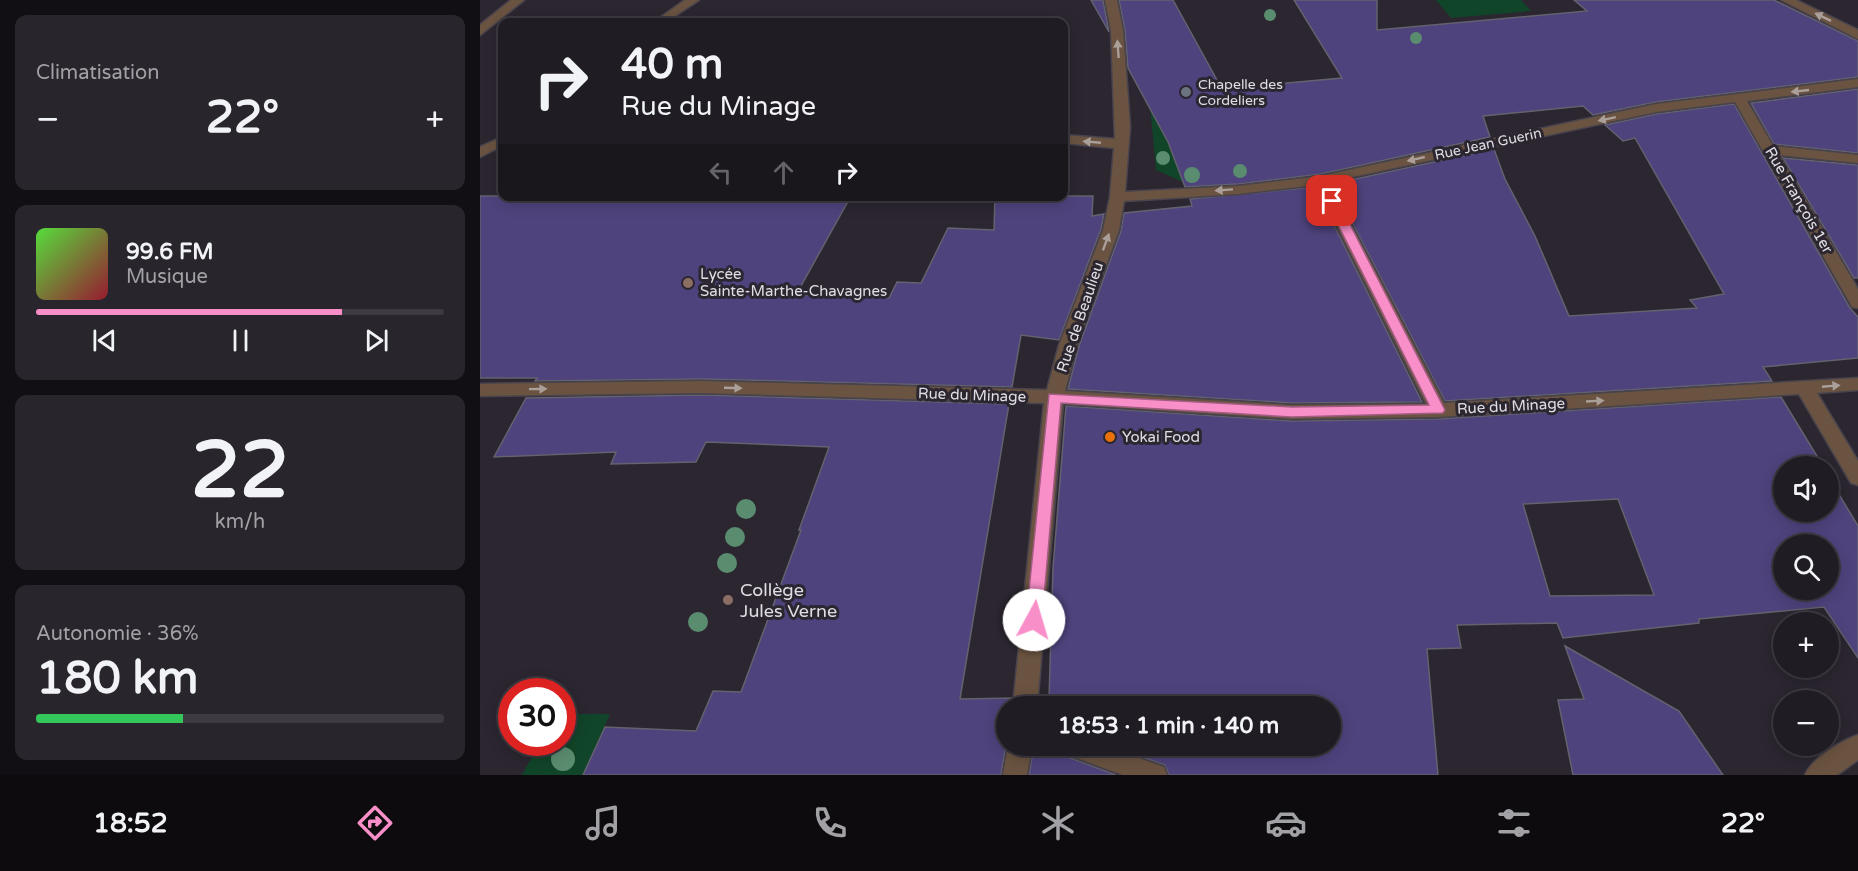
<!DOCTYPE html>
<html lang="fr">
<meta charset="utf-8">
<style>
body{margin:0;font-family:"Varela Round",sans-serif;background:#28252c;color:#f1f3f6;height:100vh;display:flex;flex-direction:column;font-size:22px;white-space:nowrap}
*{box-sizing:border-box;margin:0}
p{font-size:20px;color:#a2a1a6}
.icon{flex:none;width:33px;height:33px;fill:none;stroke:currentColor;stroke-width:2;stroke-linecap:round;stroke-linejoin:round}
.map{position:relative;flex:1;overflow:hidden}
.panel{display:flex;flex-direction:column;gap:15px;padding:15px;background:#120f14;width:480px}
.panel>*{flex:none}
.top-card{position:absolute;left:18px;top:18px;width:570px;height:183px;border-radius:12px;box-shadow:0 3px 15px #0003,0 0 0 2px #3d3a41;background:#201c24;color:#f1f3f6;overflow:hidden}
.controls{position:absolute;left:1293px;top:456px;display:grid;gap:12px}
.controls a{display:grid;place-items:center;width:66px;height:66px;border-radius:50%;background:#201c24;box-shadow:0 3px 15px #0003,0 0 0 2px #3d3a41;font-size:30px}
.speed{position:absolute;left:18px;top:678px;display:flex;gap:12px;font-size:30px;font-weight:700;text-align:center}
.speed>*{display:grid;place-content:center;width:78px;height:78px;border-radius:50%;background:#201c24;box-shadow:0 3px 15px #0003,0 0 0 2px #3d3a41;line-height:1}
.speed .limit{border:9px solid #d22;background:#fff;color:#111}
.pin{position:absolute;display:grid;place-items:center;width:51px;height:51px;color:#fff;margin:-26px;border-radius:12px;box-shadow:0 3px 9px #0006}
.me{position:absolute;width:66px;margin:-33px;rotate:6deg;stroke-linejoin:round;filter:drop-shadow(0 0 4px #0008)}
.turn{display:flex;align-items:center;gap:21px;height:126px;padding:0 24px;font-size:27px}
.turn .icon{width:78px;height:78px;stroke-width:2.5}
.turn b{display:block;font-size:42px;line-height:51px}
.lanes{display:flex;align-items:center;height:57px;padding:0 24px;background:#0003;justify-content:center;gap:30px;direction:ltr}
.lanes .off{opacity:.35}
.big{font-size:45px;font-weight:700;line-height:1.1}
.panel .card{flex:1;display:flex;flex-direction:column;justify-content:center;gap:9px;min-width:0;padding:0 21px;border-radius:12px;background:#28252c}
.panel .dial{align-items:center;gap:0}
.dial b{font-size:78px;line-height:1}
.song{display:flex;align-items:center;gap:18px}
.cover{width:72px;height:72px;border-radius:9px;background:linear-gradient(135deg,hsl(110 70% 55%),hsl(350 70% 35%))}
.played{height:6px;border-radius:3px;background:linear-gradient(90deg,#f98fc8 75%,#3d3a41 75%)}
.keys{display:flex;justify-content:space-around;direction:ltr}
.heat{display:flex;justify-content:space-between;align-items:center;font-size:33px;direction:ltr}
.charge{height:9px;border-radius:4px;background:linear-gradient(90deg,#34c759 36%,#3d3a41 0)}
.trip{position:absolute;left:516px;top:696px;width:345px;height:60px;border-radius:30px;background:#201c24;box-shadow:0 3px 15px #0003,0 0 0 2px #3d3a41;font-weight:700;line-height:60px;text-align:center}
.tabs{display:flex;height:96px;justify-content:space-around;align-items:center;background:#0d0b0e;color:#a2a1a6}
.tabs .icon{width:42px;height:42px}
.tabs .current{color:#f98fc8}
.tabs b{font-size:27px;color:#f1f3f6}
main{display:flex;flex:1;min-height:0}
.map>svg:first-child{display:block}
</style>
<main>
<section class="panel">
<div class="card"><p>Climatisation</p>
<div class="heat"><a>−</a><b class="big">22°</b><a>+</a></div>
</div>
<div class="card">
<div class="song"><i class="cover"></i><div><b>99.6 FM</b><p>Musique</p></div></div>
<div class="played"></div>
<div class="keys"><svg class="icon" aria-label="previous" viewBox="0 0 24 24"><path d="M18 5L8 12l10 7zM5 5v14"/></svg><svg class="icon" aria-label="pause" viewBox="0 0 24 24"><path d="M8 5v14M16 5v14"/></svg><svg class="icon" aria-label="next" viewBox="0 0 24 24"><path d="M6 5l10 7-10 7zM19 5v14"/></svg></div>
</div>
<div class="card dial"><b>22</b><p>km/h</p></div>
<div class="card"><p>Autonomie · 36%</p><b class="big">180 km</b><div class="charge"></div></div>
</section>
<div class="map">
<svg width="1378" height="775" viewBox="0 0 1378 775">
<rect width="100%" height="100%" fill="#2b2630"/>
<path fill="#114529" d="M956,0H1041L1051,11L971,18Z
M669,95L705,183L676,170Z
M83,714H130L103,775H42L59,743L82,742Z"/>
<path fill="#4f437d" stroke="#63626e" stroke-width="1.5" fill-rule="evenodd" d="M611,0H623L629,32Z
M639,0H693L742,89L862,78L814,0H897V30L1107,11L1094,0H1294L1378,41V77L1176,102L1113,115L1103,106L1003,116L1010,137L841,174L758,184L705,187L688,142L648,68L645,30Z
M1378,89V153L1294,144L1271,103Z
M1254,104L1370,308L1378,317V358L1283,367L1292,381L965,401L852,184L1014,149L1025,179L1055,236L1089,316L1217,308L1210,300L1244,294L1155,138L1143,141L1125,125L1176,114Z
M1303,158L1378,165V278H1374Z
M835,187L942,402L812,403L588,389L599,346L641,231L644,213L712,206L710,199Z
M0,196H371L316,295L409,298L417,282L441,283L468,228L514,230L515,196H613L612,216L624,214L621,229L579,340L541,335L532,387L221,379L55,381L57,378H0Z
M221,395L529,404L480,699L532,698L531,706H526V744L521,775H103L125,727L216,731L233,691L261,692L321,530H319L349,447L226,442L216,462L131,464L136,452L14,457L46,398Z
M1301,397L1343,466H1304V512H1348V476L1378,526V658L1344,607L1219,619V623L1083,638L1077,623L977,625L981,648L947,649L958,775H689L685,765L631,746H850V706H559L560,698H569L573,568L586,406L812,421L958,419ZM1138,499L1174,595L1070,596L1043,504ZM1304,544H1348V590H1304Z
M1085,646L1199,711L1243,775H1093L1078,700L1104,699Z
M554,746H581L585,756L636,775H549Z"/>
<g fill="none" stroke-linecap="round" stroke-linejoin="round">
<g stroke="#48434d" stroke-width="3">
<path id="street" d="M31,0H44L0,35V25Z
M205,0H219L186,22H174Z
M625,0H637L643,30L650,127L645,192L758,186L841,176L1176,104L1378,79V87L1267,101L1293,146L1378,155V163L1299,155L1378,289V308L1372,307L1370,303L1255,102L1176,112L849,182L964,403L1378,378V390L1337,393L1378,461V485L1371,483L1319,394L958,417L812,419L583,404L557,706H533L564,403L221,393L0,396V384L221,381L567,390L579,345L623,230L630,197L634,148L584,143V135L635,139L631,30ZM836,185L946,404L812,405L585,391L597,345L639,230L644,201L758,194Z
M1301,0H1316L1378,30V39Z
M22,137V146L0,157V147Z
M1378,735V760L1357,775H1325C1332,758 1361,741 1378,735Z
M528,746H552L547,775H523Z
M583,746H626L684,767L687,775H643L586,754Z"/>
</g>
<use href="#street" fill="#6a5340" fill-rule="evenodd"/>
</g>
<g fill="#5a8c70">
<circle cx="790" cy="15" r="6"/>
<circle cx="936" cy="38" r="6"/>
<circle cx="683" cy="158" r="7"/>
<circle cx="760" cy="171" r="7"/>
<circle cx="712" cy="175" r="8"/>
<circle cx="266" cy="509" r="10"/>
<circle cx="255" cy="537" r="10"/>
<circle cx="247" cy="563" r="10"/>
<circle cx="218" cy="622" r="10"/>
<circle cx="83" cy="759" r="12"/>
</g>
<defs><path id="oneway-solid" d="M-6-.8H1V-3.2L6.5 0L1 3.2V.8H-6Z" transform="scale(1.5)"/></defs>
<g fill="#ab9f9a">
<use href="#oneway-solid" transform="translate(1343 17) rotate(-154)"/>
<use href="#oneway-solid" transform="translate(638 49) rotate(-94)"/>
<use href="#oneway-solid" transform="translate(1320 91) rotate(174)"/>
<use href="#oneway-solid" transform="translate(1127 119) rotate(168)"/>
<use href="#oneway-solid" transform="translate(612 142) rotate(-175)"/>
<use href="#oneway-solid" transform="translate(936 159) rotate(167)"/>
<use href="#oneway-solid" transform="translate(744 190) rotate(176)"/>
<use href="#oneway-solid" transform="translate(626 242) rotate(-70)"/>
<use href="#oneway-solid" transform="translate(1351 386) rotate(-5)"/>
<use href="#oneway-solid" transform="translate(253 388) rotate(2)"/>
<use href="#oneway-solid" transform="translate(58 389) rotate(-1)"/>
<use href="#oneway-solid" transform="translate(1115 401) rotate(-3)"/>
</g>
<path fill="#f98fc8" stroke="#a25d82" stroke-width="1.5" d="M848,198H856L858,201L965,410L963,413L812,417L581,403L562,620L560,625L554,627L548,625L546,620L569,394L812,407L949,405L846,201Z"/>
<circle fill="#6b7280" stroke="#2b2630" stroke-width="2" cx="706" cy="92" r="6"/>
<g fill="#8d6e63" stroke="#2b2630" stroke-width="2">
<circle cx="208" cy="283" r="6"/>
<circle cx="248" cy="600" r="6"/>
</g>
<circle fill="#e8710a" stroke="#2b2630" stroke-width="2" cx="630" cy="437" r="6"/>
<g text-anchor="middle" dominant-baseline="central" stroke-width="6" stroke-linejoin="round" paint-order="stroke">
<g font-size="14" fill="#e0dde4" stroke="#2b2630" text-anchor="start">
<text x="718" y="84">Chapelle des<tspan x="718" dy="16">Cordeliers</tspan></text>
</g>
<g font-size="14" fill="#e0dde4" stroke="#2b2630">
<text transform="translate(1008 144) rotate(-12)">Rue Jean Guerin</text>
</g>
<g font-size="15" fill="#e0dde4" stroke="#2b2630">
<text transform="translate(1319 200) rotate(60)">Rue François 1er</text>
<text transform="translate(600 317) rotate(-71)">Rue de Beaulieu</text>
<text transform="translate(492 395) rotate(2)">Rue du Minage</text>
<text transform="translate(1031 406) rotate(-3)">Rue du Minage</text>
</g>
<g font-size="15" fill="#e0dde4" stroke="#2b2630" text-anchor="start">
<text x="220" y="274">Lycée<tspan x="220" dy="17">Sainte-Marthe-Chavagnes</tspan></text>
<text x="642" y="437">Yokai Food</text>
</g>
<g font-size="18" fill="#e0dde4" stroke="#2b2630" text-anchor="start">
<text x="260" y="590">Collège<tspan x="260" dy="21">Jules Verne</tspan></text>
</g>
</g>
</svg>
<div class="controls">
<a><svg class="icon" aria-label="sound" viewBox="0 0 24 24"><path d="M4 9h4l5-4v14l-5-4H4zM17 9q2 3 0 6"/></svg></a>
<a><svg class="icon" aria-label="search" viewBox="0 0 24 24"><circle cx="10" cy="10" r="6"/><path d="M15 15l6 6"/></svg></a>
<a>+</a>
<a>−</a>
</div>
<div class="speed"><div class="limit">30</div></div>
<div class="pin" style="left:852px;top:201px;background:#d93025"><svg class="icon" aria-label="arrive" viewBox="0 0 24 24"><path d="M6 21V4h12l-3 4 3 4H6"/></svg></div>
<svg class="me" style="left:554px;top:620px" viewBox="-20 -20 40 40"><circle r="19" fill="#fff"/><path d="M0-13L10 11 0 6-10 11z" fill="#f98fc8"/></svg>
<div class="trip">18:53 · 1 min · 140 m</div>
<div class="top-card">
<div class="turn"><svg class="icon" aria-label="right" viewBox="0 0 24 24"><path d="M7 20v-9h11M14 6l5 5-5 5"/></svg><div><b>40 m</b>Rue du Minage</div></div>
<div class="lanes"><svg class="icon off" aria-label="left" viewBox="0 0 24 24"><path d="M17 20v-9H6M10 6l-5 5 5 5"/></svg><svg class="icon off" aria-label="ahead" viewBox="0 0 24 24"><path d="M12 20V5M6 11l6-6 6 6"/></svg><svg class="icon" aria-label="right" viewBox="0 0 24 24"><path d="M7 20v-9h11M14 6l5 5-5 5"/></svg></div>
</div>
</div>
</main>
<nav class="tabs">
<b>18:52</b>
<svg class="icon current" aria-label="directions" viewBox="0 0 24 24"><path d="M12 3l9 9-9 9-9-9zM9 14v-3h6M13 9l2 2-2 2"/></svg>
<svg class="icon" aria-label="music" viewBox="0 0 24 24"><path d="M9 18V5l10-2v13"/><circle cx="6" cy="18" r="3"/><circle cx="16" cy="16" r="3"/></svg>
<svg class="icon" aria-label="phone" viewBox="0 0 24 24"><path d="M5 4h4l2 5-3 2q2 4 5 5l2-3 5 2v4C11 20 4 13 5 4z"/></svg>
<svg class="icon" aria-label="climate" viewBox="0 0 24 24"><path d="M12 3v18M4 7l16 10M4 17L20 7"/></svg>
<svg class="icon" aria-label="car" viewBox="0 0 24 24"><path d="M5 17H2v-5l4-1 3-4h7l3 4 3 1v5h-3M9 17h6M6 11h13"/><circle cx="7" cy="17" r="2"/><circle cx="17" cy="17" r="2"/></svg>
<svg class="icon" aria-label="filters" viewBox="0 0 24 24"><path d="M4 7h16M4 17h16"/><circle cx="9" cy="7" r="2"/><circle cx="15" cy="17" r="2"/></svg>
<b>22°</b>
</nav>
